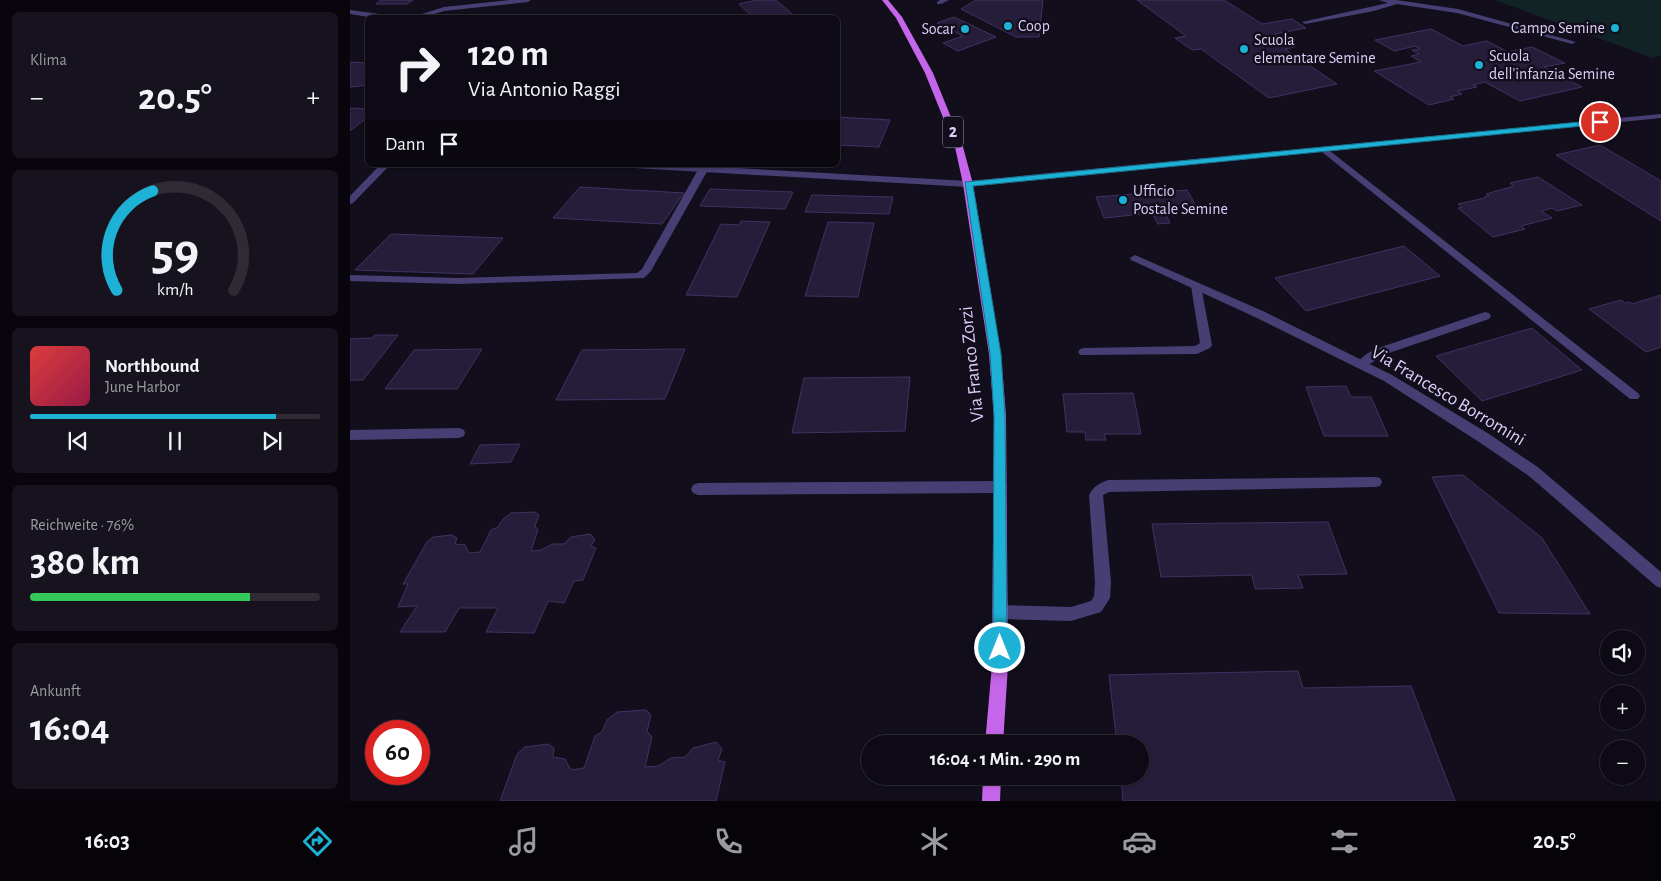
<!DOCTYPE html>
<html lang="de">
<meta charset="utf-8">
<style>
body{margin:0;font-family:"Alegreya Sans",sans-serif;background:#17131e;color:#f1f3f6;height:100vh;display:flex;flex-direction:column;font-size:19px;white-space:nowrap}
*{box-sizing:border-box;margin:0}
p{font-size:16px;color:#9b9aa0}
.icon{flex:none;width:28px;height:28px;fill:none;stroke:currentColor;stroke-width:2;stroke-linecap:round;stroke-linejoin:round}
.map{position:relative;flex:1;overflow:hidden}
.panel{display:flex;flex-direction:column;gap:12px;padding:12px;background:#08060c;width:350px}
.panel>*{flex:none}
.guide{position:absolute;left:15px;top:15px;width:475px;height:152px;border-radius:8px;box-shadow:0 1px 4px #0004,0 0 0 1px #2e2b34;background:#0e0a15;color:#f1f3f6;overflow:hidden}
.buttons{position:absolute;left:1250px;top:630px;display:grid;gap:10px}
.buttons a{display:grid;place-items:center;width:45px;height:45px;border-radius:50%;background:#0e0a15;box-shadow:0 1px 4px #0004,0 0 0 1px #2e2b34;font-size:25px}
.speed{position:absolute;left:15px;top:720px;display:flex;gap:10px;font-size:25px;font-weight:700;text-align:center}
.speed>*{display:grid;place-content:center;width:65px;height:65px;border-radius:50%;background:#0e0a15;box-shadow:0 1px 4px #0004,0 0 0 1px #2e2b34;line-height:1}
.speed .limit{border:8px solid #d22;background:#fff;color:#111}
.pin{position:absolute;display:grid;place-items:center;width:42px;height:42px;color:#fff;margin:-21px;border:2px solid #fff;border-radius:50%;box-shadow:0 1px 5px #0007}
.me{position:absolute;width:55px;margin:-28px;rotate:0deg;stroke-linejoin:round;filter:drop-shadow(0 0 4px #0008)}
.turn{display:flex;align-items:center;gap:18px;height:105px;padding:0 20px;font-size:22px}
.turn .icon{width:65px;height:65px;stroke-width:2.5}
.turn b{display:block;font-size:35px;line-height:42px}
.then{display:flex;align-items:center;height:48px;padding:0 20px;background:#0003;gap:10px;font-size:19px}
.big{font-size:38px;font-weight:700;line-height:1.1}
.panel .tile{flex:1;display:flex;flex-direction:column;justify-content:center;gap:8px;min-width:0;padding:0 18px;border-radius:8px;background:#17131e}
.panel .dial{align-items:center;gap:0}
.dial svg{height:130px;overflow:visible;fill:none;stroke:#2e2b34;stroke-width:7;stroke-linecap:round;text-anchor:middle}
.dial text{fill:#f1f3f6;stroke:none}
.song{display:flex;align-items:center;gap:15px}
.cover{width:60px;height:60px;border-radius:8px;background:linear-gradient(135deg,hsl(0 70% 55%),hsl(340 70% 35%))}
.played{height:5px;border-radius:2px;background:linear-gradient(90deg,#1eb1d6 85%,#2e2b34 85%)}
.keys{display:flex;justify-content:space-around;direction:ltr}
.heat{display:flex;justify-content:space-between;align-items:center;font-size:28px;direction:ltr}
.charge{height:8px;border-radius:4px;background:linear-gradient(90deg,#34c759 76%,#2e2b34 0)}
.trip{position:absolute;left:511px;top:735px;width:288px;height:50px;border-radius:25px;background:#0e0a15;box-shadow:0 1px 4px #0004,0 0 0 1px #2e2b34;font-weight:700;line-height:50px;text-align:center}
.dock{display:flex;height:80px;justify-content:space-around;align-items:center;background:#060408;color:#9b9aa0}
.dock .icon{width:35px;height:35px}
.dock .on{color:#1eb1d6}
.dock b{font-size:22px;color:#f1f3f6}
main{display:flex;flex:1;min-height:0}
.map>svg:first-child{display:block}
</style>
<main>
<section class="panel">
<div class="tile"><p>Klima</p>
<div class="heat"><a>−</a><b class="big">20.5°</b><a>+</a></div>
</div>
<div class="tile dial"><svg viewBox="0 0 100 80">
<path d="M14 69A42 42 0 1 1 86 69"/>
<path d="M14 69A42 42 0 0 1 36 8" stroke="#1eb1d6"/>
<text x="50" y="56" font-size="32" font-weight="700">59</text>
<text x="50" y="72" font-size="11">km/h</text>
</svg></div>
<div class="tile">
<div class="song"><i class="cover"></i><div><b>Northbound</b><p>June Harbor</p></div></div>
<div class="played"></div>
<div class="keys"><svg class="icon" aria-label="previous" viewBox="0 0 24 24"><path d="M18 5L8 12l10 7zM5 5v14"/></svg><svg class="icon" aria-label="pause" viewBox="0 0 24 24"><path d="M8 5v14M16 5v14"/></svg><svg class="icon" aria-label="next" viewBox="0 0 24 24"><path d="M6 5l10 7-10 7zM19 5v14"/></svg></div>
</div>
<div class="tile"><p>Reichweite · 76%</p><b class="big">380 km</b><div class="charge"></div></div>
<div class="tile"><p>Ankunft</p><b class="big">16:04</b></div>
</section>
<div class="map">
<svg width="1311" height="801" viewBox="0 0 1311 801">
<rect width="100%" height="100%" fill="#120e1c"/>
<path fill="#122325" d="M1145,0H1311V55L1303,58Z"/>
<path fill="#261d3a" stroke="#403263" d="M31,0H63L57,4H26Z
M407,0H426L447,18H404L389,4Z
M626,0H693L689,37H666L611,9Z
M787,0H874L912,24L942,19L956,28L925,34L945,47L935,49L987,84L919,98L851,49L842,50L825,38L836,36Z
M604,17L646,37L608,51L593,43L613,36L587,23Z
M1081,29L1113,46L1137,41L1158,52L1182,47L1215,63L1194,67L1232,87L1170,101L1135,82L1123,85L1127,87L1107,91L1112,94L1100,97L1104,99L1079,105L1024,71L1071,62L1061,56L1069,54L1062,50L1070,49L1065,46L1044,51L1025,40Z
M0,62L18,63V85L0,87Z
M0,108L18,109V117L0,131Z
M488,117L540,120L529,147L488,145Z
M1250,145L1311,181V221L1206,155Z
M1188,177L1232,205L1207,211L1202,208L1191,211L1202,218L1171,226L1175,229L1143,237L1108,208L1112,207L1108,204L1135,198L1134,197L1139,196L1136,194L1164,186L1160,183Z
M230,187L334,193L312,224L203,218Z
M360,189L443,192L435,209L350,206Z
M837,190L846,206L813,209L820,223L808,224L802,213L754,218L746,197Z
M462,195L543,197L539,214L455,212Z
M391,221L420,222L387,297L336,295L371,224L389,225Z
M478,222L524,223L508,297L455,296Z
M41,234L153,238L123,274L5,270Z
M1054,246L1090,276L956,311L925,278Z
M1311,295V347L1296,352L1239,309L1271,300L1275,303L1279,302L1282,304Z
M1182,328L1232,370L1132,401L1086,356Z
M25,335H48L13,380H0V339L22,338Z
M132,349L107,389H35L64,350Z
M335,349L315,399L206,400L232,350Z
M560,377L555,431L442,433L454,378Z
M996,386L1001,397H1021L1038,436H974L956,387Z
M783,393L791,434H754L756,440H736L735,432H717L713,394Z
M170,444L161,462L120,464L130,445Z
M1113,475L1192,538L1240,614L1149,613L1082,477Z
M185,512L189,515L185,526L188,530L181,551L191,550L202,544H214L221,537L240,534L245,539L241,546L246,548L233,580L224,581L214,603L198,601L184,633L136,632L148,608H109L95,632H50L67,606L48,607L58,584H53L77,542L83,537L102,535L107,538L105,544L115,545L119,553L130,552L141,530L148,527L153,519L161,513Z
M978,522L997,574L948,575L953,588L905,589L902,575L811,577L802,524Z
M948,671L953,688L1061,686L1105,801H773L771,776H790V744H767L759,675Z
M296,710L301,715L297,731L302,737L295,767L308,766L321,758L335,757L343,748L366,742L372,749L368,760L375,762L366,801H150L167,754L175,747L198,744L204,748L203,757L215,759L221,770L234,768L245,736L252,732L257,720L267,712Z"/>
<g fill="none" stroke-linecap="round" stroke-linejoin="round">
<path fill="#473f74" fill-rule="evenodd" d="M160,0H181L178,2L94,11L71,18H59L94,7Z
M590,0H599L591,4H587V2Z
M1029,0H1046L1108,9L1226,42L1222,44L1107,13L1047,4L1024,11L955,24L952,22L1038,3Z
M975,147L1288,393L1290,396L1288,399H1280L972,152L971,150Z
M354,165L359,168L301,271L294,278L108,284L0,281V275L108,278L287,273L292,269L349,168Z
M846,283L851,286L862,345L860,348L847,354L730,355L728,352L730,349L734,348L845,346L850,343L841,286Z
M1135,312L1139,313L1141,316L1139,319L1039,353L1014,367L1010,368L1004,364L1018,353L1031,347Z
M109,428L114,430L115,433L114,436L109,438L0,440V430Z
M1025,477L1030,478L1032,482L1030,486L1025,487L759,492L753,495L761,582L760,598L751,612L721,621L650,619L644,617L642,612L644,607L650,605L721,607L741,601L744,596L745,582L739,495C744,486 748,484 758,480Z
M650,481L655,483L657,487L655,491L650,493L348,495L343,493L341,489L343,485L348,483Z"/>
<path fill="#473f74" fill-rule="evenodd" d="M0,10L44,16L47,18H25L0,14Z
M1311,114V118L618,187L284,168L279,165H332L618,181Z
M30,165H40L3,203L0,204V196Z
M785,255L915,312L1042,375L1139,434L1189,468L1311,572V588L1306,586L1179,476L1129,442L1034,381L907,318L781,260L780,258Z"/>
<path fill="#c565e9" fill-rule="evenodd" d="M532,0H538L552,17L583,73L613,147L623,184L651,354L656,416L658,665L653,744H635L642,665L644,416L639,354L613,184L605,147L575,73L546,18Z
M633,776H651L650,801H632Z"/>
</g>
<path fill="#1eb1d6" stroke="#14738b" d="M1250,120L1254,122L1253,124L623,186L651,354L655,416L657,648L655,653L650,655L645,653L643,648L644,416L640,354L615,182Z"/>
<g fill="#1eb1d6" stroke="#120e1c" stroke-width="2">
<circle cx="658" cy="26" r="5"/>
<circle cx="1265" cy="28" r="5"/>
<circle cx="615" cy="29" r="5"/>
<circle cx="894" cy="49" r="5"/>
<circle cx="1129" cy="65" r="5"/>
<circle cx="773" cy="200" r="5"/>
</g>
<g text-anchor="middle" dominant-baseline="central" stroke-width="5" stroke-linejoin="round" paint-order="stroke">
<g font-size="16" fill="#d8cff8" stroke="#120e1c" text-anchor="start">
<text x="668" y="26">Coop</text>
<text x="1255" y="28" text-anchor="end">Campo Semine</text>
<text x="605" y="29" text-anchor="end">Socar</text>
<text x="904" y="40">Scuola<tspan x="904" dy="18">elementare Semine</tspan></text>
<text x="1139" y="56">Scuola<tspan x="1139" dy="18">dell’infanzia Semine</tspan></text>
<text x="783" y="191">Ufficio<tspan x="783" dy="18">Postale Semine</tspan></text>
</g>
<rect fill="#120e1c" stroke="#9d95b6" stroke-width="1" x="593" y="116.5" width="20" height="31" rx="4"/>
<g font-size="18" font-weight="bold" fill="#d8cff8">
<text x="603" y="132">2</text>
</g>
<g font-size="19" fill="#d8cff8" stroke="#120e1c">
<text transform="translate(622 364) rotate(-96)">Via Franco Zorzi</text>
<text transform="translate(1098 396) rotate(31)">Via Francesco Borromini</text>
</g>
</g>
</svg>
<div class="buttons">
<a><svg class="icon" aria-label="sound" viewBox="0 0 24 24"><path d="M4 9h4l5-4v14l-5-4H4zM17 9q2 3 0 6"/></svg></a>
<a>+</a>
<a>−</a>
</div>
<div class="speed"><div class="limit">60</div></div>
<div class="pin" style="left:1250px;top:122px;background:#d93025"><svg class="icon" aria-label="arrive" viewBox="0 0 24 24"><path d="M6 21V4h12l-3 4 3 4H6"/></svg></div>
<svg class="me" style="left:650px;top:648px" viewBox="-20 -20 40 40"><circle r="17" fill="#1eb1d6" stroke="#fff" stroke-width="3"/><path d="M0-11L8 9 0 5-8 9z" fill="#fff"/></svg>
<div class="trip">16:04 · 1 Min. · 290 m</div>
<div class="guide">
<div class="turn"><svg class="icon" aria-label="right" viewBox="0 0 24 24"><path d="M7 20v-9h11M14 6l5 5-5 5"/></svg><div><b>120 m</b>Via Antonio Raggi</div></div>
<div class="then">Dann<svg class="icon" aria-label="arrive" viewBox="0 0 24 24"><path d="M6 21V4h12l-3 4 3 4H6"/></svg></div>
</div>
</div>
</main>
<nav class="dock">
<b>16:03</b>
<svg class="icon on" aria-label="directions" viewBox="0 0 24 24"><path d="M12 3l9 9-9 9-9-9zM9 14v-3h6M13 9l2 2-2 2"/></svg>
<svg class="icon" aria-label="music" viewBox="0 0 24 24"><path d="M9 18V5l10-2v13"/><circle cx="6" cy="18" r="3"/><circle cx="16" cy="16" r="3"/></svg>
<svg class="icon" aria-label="phone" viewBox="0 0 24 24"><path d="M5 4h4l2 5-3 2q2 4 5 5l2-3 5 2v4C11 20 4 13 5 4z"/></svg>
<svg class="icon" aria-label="climate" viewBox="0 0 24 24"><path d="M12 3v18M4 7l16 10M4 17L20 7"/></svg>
<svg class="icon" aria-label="car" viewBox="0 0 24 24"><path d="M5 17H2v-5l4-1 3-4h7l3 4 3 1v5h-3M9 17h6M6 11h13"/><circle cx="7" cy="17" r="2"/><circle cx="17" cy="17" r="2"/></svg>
<svg class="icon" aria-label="filters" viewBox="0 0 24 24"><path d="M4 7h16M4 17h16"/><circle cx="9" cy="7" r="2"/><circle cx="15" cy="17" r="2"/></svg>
<b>20.5°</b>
</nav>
